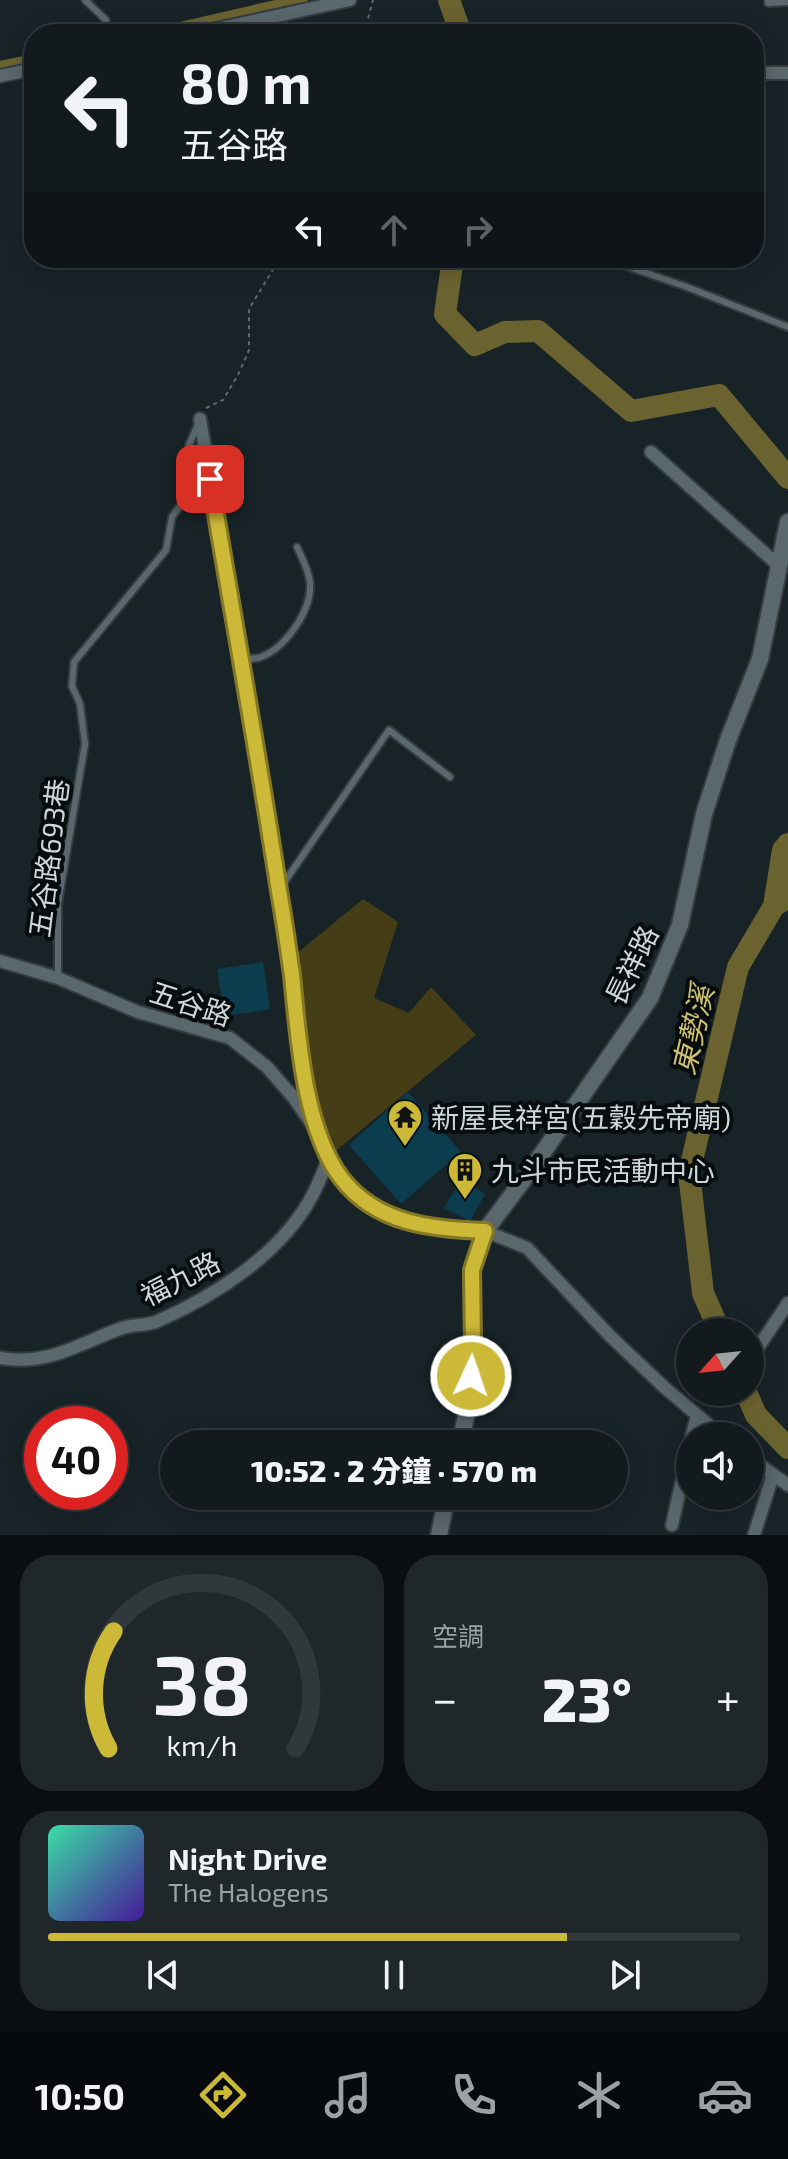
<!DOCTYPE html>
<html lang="zh-TW">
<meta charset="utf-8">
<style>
body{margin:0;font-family:"Exo 2","Noto Sans TC",sans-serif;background:#1f272b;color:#f1f3f6;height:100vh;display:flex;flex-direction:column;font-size:30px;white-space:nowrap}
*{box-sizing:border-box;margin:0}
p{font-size:26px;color:#9ca1a4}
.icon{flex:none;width:44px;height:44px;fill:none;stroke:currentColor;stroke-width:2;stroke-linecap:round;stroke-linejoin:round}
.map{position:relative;height:1535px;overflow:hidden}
.details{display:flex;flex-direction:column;gap:20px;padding:20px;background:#0a0e10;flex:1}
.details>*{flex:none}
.hud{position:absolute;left:24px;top:24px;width:740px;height:244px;border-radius:32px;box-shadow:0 4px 20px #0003,0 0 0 2px #31383c;background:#121a1e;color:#f1f3f6;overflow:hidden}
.needle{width:52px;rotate:243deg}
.buttons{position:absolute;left:676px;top:1318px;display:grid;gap:16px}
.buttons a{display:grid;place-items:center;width:88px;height:88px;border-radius:50%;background:#121a1e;box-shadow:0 4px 20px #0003,0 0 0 2px #31383c;font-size:40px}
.speed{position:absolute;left:24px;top:1406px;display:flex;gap:16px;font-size:40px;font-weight:700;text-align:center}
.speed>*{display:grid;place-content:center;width:104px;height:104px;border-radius:50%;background:#121a1e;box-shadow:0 4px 20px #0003,0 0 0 2px #31383c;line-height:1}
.speed .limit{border:12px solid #d22;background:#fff;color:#111}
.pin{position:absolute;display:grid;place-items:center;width:68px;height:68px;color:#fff;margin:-34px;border-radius:16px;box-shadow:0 4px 12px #0006}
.me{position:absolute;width:88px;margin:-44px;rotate:3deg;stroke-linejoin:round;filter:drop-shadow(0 0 6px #0008)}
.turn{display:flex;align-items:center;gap:28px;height:168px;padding:0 24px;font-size:36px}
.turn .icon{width:104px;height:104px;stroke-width:2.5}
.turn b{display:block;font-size:56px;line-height:68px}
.lanes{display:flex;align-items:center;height:76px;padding:0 24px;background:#0003;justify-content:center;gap:40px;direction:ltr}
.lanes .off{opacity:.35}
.big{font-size:60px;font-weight:800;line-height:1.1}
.details .card{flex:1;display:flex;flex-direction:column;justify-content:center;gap:12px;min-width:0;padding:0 28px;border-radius:32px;background:#1f272b}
.details .dial{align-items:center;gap:0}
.dial svg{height:208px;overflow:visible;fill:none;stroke:#31383c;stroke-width:7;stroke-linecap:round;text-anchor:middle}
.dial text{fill:#f1f3f6;stroke:none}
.song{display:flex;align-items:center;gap:24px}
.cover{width:96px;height:96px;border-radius:12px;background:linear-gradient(135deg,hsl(160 70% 55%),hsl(260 70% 35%))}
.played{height:8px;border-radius:4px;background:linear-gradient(90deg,#ccb938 75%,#31383c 75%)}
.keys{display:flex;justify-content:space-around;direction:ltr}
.heat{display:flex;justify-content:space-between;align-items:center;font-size:44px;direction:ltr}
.details .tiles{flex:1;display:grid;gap:20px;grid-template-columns:1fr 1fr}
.card:last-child{grid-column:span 2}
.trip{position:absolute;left:160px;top:1430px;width:468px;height:80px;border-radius:40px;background:#121a1e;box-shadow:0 4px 20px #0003,0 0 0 2px #31383c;font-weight:800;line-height:80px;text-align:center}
.tab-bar{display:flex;height:128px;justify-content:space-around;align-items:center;background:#070a0c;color:#9ca1a4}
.tab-bar .icon{width:56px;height:56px}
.tab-bar .selected{color:#ccb938}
.tab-bar b{font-size:36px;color:#f1f3f6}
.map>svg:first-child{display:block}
</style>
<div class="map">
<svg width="788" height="1535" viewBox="0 0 788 1535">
<rect width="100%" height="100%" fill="#182328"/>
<path fill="#443d15" d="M363,899L398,922L374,998L409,1013L431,987L476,1035L332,1154L319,1114L290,959Z"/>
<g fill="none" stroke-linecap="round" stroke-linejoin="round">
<path stroke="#6b632f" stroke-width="12" d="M154,34L302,0
M0,67L34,60"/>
<path stroke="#6b632f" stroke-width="22" d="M449,0L461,34
M453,258L445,314L475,345L505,332L538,331L631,411L719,395L788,478
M774,906L783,850L788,844
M720,1332L703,1293L689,1173L738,967L774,906L788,897
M746,1392L756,1415L788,1448"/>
</g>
<path fill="#0b3d4e" d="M263,962L270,1009L225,1016L217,969Z
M408,1092L461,1152L401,1204L349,1145Z
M461,1180L485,1194L470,1221L444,1208Z"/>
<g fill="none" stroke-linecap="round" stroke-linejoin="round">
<g stroke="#353c41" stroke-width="10">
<path id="service" d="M85,0L106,20
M768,0V3L788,2
M603,258L687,287L788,327
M239,658C245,658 253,659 258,658C285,650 312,610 310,583C309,570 302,558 297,547
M281,887L389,730L450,777
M58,978V904L85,744L80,704L72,686L74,662L166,550L172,517L186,498L189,445L199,422"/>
</g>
<g stroke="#353c41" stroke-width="16">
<path id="minor" d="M193,34L350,0
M754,73H788
M0,76L34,69
M200,419L279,890L300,1051L315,1123
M651,452L778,565
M0,961L58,978L138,1012L230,1038L267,1067L294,1098L316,1130L342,1179L369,1204L396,1220L431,1228L485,1231L527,1248L610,1336L664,1387L722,1436
M753,1355L788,1303
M0,1358C49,1366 78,1344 122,1328C134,1324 147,1326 158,1321C215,1296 282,1253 312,1196C319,1183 324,1170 329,1157
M692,1436L697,1415
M750,1458L788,1485
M672,1525L690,1445
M754,1535L773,1475"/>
</g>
<g stroke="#353c41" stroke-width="20">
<path id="tertiary" d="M460,1444L468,1407L473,1344L472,1270L485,1231L530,1171L650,998L680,925L704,814L728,740L760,659L788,522
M439,1535L447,1496"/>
</g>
<path stroke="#606a6e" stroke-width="2" stroke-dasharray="4 4" stroke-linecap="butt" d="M364,34L373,0
M206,408L223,400L238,375L249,350V309L280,258"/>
<use href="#service" stroke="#5a676d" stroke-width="6"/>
<use href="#minor" stroke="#5a676d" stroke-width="12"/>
<use href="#tertiary" stroke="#5a676d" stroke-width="16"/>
</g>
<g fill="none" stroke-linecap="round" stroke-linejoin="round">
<g stroke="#857824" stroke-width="20">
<path id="route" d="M210,479C233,616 258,754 279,891C284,919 288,947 292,975C298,1036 304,1130 342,1179C377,1224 432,1229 485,1231L472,1270L473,1344L471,1376"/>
</g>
<use href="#route" stroke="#ccb938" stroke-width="14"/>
</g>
<defs>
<g id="temple-pin" transform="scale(1.8)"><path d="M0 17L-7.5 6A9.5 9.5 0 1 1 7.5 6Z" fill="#ccb938" stroke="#070c0e"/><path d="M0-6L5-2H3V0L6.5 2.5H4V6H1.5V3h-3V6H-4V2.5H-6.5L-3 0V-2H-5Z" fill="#111"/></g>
<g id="building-pin" transform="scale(1.8)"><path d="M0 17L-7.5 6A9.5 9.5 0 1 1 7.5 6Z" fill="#ccb938" stroke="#070c0e"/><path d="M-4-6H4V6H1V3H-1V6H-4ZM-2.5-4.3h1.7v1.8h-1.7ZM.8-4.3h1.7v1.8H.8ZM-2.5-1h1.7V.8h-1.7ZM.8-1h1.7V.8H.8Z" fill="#111"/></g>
</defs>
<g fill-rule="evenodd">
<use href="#temple-pin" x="405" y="1117"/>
<use href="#building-pin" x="465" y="1170"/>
</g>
<g text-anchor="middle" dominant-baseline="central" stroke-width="8" stroke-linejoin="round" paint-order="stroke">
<g font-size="28" fill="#cfd6da" stroke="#070c0e">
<text transform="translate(48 858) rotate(-83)">五谷路693巷</text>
<text transform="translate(631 965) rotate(-64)">長祥路</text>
<text transform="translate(191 1003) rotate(18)">五谷路</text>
<text transform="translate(180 1278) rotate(-27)">福九路</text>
</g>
<g font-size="28" fill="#cfd6da" stroke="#070c0e" text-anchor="start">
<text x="431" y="1117">新屋長祥宮(五穀先帝廟)</text>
<text x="491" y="1170">九斗市民活動中心</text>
</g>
<g font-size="30" font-style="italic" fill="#cdc070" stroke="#070c0e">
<text transform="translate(692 1030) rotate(-77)">東勢溪</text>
</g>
</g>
</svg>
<div class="buttons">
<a><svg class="needle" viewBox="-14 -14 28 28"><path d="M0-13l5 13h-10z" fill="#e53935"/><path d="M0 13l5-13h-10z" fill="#9ca1a4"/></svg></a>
<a><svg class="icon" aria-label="sound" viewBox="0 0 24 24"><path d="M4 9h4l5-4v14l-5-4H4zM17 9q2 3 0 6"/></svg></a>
</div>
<div class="speed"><div class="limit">40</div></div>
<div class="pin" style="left:210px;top:479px;background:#d93025"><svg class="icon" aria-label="arrive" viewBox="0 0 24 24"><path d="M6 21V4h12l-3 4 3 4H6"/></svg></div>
<svg class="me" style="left:471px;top:1376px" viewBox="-20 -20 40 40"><circle r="17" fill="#ccb938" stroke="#fff" stroke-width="3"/><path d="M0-11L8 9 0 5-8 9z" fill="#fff"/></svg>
<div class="trip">10:52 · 2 分鐘 · 570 m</div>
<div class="hud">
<div class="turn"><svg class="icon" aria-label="left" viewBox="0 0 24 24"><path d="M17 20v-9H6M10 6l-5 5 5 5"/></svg><div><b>80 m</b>五谷路</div></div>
<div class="lanes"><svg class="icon" aria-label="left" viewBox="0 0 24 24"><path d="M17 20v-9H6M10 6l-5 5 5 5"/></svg><svg class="icon off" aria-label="ahead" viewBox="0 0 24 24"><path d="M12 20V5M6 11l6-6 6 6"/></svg><svg class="icon off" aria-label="right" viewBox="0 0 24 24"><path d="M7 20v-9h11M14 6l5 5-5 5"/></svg></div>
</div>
</div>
<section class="details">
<div class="tiles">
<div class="card dial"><svg viewBox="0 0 100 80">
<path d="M14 69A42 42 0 1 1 86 69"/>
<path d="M14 69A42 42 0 0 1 16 24" stroke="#ccb938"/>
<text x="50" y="56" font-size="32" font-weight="700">38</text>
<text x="50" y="72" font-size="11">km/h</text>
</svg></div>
<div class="card"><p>空調</p>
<div class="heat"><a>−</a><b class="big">23°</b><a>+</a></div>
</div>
<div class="card">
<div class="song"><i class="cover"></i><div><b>Night Drive</b><p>The Halogens</p></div></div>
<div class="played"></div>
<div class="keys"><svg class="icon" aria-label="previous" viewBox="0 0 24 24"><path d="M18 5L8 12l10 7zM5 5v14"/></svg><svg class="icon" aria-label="pause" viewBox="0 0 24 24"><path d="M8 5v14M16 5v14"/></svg><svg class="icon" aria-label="next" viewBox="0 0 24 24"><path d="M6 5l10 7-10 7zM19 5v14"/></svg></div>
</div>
</div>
</section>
<nav class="tab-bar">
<b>10:50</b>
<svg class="icon selected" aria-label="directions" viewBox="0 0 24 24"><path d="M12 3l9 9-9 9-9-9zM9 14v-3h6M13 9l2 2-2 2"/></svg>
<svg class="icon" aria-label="music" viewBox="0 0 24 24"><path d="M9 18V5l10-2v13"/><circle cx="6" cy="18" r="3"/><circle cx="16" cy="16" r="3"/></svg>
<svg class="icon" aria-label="phone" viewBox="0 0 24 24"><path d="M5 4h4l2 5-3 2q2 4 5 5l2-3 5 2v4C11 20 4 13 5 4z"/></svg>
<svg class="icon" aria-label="climate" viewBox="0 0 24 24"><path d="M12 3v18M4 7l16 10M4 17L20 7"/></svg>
<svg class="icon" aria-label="car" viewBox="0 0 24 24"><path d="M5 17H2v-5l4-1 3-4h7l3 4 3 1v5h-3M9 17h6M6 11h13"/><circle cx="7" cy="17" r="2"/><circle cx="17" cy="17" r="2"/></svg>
</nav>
